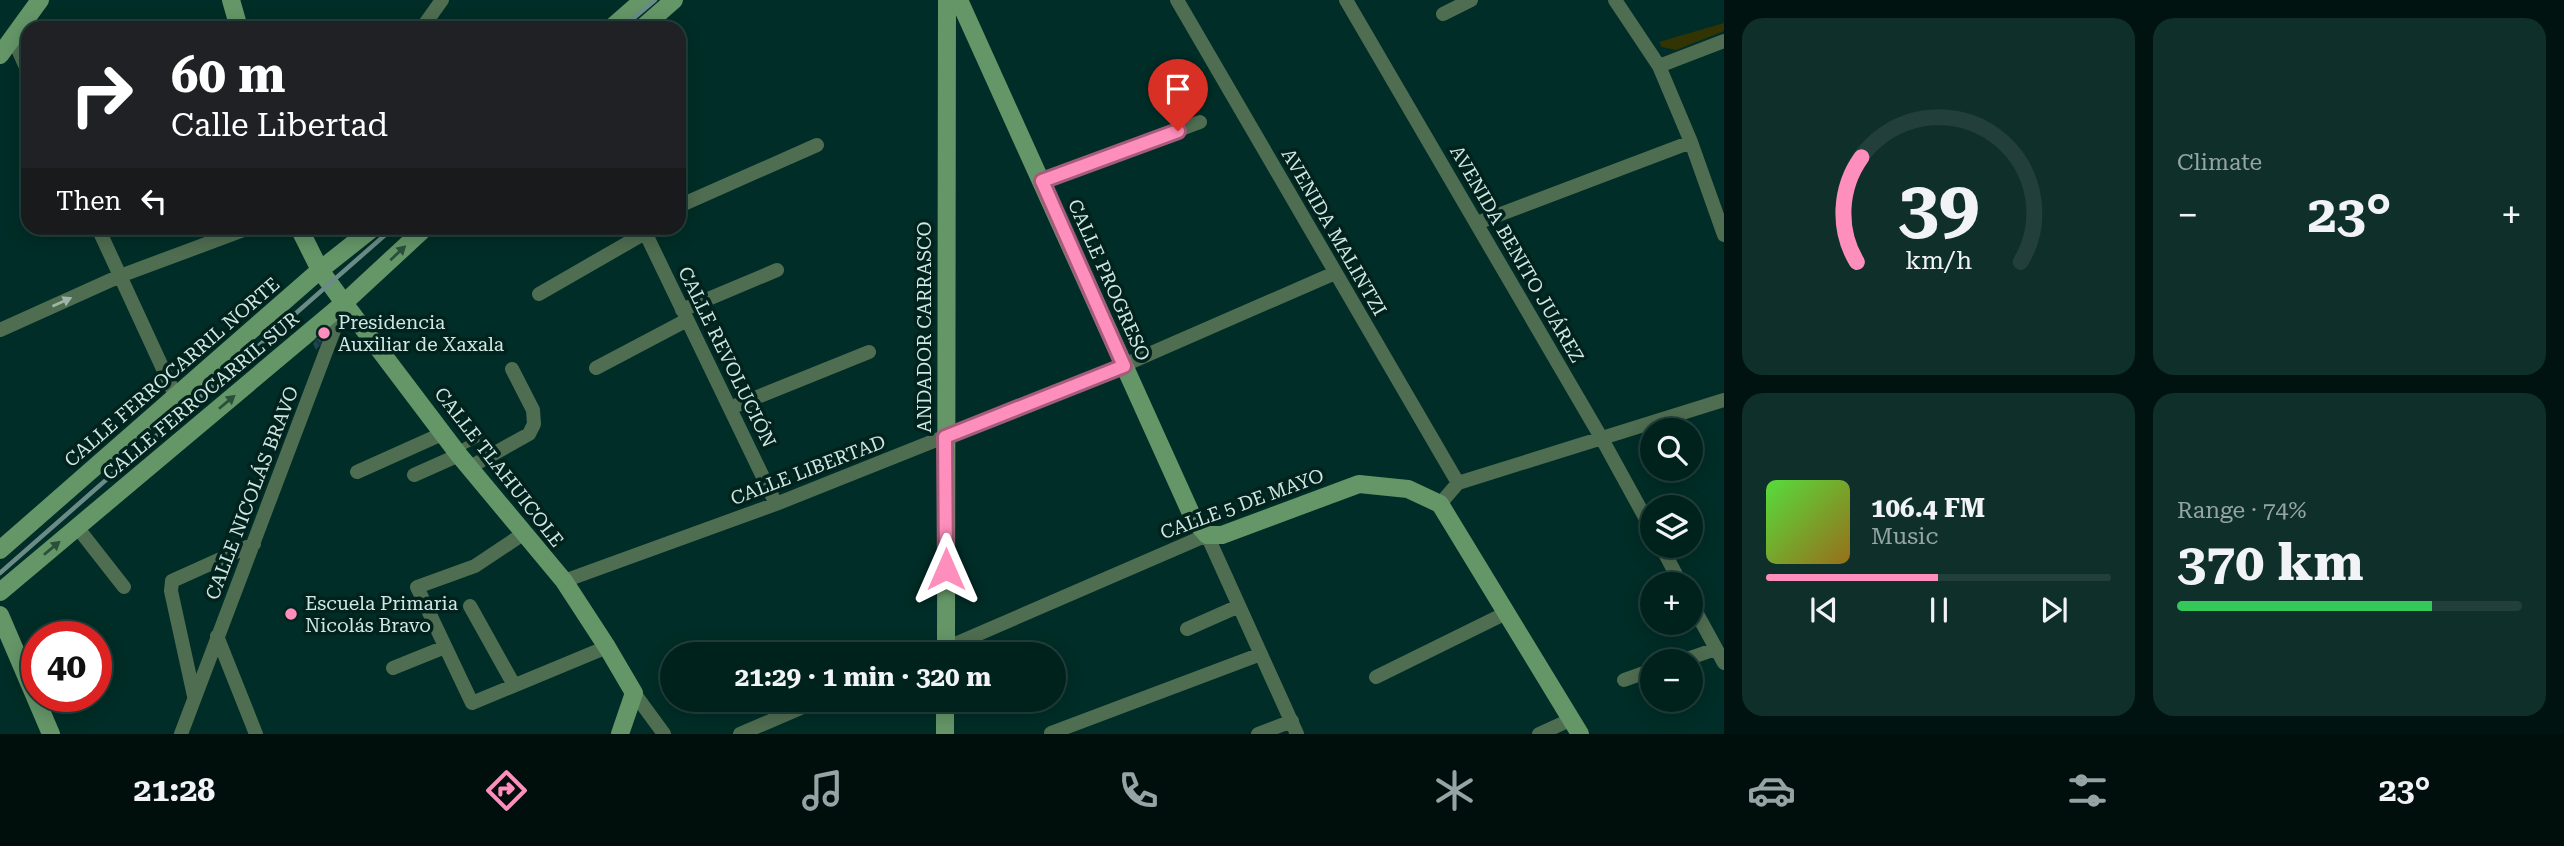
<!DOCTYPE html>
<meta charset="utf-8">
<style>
body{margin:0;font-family:"Roboto Serif",serif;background:#0e2f2a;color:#f1f3f6;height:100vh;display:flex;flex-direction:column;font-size:26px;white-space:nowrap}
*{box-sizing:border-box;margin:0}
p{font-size:23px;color:#95a4a4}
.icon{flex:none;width:38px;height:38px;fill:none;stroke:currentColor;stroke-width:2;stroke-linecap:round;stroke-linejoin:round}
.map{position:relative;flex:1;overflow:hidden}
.drawer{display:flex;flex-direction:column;gap:18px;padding:18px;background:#001310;width:840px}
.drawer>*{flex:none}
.banner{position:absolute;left:21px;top:21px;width:665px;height:214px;border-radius:21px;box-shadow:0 4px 18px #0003,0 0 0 2px #223f3b;background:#202124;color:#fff;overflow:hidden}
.fabs{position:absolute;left:1640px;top:418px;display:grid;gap:14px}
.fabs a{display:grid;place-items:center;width:63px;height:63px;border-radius:50%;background:#00221d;box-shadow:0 4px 18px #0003,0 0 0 2px #223f3b;font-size:35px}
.speed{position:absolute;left:21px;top:621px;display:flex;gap:14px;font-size:35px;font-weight:700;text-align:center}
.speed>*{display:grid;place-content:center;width:91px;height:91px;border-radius:50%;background:#00221d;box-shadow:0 4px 18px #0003,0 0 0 2px #223f3b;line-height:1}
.speed .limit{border:10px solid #d22;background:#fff;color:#111}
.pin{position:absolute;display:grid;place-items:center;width:60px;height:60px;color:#fff;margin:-72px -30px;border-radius:50% 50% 50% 0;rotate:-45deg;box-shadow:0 0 7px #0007}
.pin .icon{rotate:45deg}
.me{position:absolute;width:77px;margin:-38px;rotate:0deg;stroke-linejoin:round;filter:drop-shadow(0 0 5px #0008)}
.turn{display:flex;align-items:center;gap:24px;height:147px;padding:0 35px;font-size:32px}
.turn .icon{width:91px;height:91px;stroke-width:2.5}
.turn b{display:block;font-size:49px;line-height:60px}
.then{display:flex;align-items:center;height:66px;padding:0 35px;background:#0003;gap:14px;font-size:26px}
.big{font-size:52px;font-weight:700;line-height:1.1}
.drawer .widget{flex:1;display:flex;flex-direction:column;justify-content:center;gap:10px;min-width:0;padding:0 24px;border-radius:21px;background:#0e2f2a}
.drawer .dial{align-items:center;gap:0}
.dial svg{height:182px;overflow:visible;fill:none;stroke:#223f3b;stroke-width:7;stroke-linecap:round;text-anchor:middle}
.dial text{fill:#f1f3f6;stroke:none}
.song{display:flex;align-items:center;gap:21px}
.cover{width:84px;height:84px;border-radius:10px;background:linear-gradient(135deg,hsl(110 70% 55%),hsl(40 70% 35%))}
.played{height:7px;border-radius:4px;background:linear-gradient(90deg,#fe8ebb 50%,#223f3b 50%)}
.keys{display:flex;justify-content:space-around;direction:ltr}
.heat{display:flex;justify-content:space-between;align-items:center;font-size:38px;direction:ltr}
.charge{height:10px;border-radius:5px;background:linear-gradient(90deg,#34c759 74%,#223f3b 0)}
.drawer .tiles{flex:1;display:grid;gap:18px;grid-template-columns:repeat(2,1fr)}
.trip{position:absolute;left:660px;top:642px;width:406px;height:70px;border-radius:35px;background:#00221d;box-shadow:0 4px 18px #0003,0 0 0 2px #223f3b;font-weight:700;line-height:70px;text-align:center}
.menu{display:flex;height:112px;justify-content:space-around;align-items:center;background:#000e0c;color:#95a4a4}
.menu .icon{width:49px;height:49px}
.menu .active{color:#fe8ebb}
.menu b{font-size:32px;color:#f1f3f6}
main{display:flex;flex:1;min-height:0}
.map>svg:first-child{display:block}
</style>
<main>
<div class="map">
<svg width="1724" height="734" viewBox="0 0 1724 734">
<rect width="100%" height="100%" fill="#002d27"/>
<path fill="#333404" d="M1724,23V31L1676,50L1662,47L1659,42Z"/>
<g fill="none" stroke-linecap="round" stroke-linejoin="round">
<path stroke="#4f6d51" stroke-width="7" d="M457,450L481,437"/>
<path stroke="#4f6d51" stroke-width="14" d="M1177,0L1458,483
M1346,0L1602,439L1652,530
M1615,0L1659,66L1691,142L1724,235
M1443,14L1471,0
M422,28L442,0
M13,38L28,72
M1659,66L1724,41
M1042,181L1200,122
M679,206L817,145
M1477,223L1691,142
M98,228L176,397
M643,228L776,504
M539,294L645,233
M682,310L777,270
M0,330L120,276L249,228
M596,368L687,320
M730,408L869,352
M470,467L529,434L534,424L533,410L512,369
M357,472L444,433
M414,475L459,455
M1440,504L1458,483L1724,400
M77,527L124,587
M523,534L475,566L417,587L472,703L607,647
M1661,546L1681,584
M564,581L776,504L1124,365L1335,273
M1690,601L1724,663
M470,606L514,685
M1187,629L1239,606
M217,636L256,734
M946,648L1207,535L1297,734
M1678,662L1716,649
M393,668L445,647
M1376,677L1506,613
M1624,680L1652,670
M634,693L664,734
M194,696L171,591L172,581L254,544
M1051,733L1261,654
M181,734L344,304
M740,734L819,700
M1258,734L1292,721
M1539,734L1572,719"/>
<path stroke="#659668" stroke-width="18" d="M231,0L239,28
M959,0L1194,520L1207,535H1222L1359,484L1408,489L1440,504L1580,734
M611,28L643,0
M642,28L674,0
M0,55L40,0
M299,228L320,270L344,303L459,455L564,581L607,647L634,693L620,734
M0,550L320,270L373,228
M0,592L344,303L425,228
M0,615L51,734
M946,654L947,0
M945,734V700"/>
<path stroke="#6a8b86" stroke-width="4.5" d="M622,28L655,0
M0,573L393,228"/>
</g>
<path fill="#1f444d" d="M316,339L320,345L316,350L313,344Z"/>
<path fill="#244f5a" stroke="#19373f" stroke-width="2" d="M325,332L320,345L316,339Z"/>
<defs><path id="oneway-solid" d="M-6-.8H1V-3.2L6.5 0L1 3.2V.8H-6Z" transform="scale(1.75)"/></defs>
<g fill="#2a503b">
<use href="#oneway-solid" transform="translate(398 253) rotate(-43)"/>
<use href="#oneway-solid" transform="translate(227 402) rotate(-40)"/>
<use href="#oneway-solid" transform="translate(52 548) rotate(-40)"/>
</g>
<use fill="#9db6a8" href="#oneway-solid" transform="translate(62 302) rotate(-24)"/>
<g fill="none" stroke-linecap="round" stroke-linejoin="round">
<g stroke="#a55c7a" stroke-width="18">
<path id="route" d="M946,569L945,437L1124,366L1042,181L1178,131"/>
</g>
<use href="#route" stroke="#fe8ebb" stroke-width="12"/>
</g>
<g fill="#fe8ebb" stroke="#02221d" stroke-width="2.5">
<circle cx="324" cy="333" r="7"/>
<circle cx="291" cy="614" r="7"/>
</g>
<g text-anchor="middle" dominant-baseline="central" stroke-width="7" stroke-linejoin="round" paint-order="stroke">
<g font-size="19" fill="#d1e7e2" stroke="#02221d">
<text transform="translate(1334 232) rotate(60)">AVENIDA MALINTZI</text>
<text transform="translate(1517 254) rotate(60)">AVENIDA BENITO JUÁREZ</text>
<text transform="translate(1109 280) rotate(66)">CALLE PROGRESO</text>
<text transform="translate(924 327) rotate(-90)">ANDADOR CARRASCO</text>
<text transform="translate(727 357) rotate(64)">CALLE REVOLUCIÓN</text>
<text transform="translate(172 372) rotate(-41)">CALLE FERROCARRIL NORTE</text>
<text transform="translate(201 396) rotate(-40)">CALLE FERROCARRIL SUR</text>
<text transform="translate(499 467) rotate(52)">CALLE TLAHUICOLE</text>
<text transform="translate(808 470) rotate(-21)">CALLE LIBERTAD</text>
<text transform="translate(252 493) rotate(-69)">CALLE NICOLÁS BRAVO</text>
<text transform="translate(1242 504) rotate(-20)">CALLE 5 DE MAYO</text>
</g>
<g font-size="19" fill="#d1e7e2" stroke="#02221d" text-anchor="start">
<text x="338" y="322">Presidencia<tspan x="338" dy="22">Auxiliar de Xaxala</tspan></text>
<text x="305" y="603">Escuela Primaria<tspan x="305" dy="22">Nicolás Bravo</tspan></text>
</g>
</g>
</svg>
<div class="fabs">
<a><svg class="icon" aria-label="search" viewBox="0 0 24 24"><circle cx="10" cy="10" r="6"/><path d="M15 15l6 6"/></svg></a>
<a><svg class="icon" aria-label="layers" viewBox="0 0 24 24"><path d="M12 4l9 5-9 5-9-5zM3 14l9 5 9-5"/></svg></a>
<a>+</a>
<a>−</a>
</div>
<div class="speed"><div class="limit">40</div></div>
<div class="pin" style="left:1178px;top:131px;background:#d93025"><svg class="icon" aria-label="arrive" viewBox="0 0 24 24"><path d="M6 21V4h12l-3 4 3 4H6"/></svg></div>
<svg class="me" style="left:946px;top:569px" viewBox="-20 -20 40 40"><path d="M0-17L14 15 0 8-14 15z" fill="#fe8ebb" stroke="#fff" stroke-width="4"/></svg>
<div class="trip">21:29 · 1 min · 320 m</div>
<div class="banner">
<div class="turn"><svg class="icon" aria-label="right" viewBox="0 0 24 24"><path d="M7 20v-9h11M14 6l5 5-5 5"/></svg><div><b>60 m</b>Calle Libertad</div></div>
<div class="then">Then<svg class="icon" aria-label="left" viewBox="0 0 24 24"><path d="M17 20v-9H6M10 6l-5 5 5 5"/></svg></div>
</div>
</div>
<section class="drawer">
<div class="tiles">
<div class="widget dial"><svg viewBox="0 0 100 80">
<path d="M14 69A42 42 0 1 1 86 69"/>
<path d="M14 69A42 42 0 0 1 16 23" stroke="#fe8ebb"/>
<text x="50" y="56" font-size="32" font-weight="700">39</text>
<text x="50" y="72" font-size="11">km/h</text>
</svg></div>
<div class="widget"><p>Climate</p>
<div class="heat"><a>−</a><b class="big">23°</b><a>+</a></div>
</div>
<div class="widget">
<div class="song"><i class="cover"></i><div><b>106.4 FM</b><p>Music</p></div></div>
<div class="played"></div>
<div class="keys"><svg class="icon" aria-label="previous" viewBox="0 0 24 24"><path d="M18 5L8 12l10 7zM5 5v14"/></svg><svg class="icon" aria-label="pause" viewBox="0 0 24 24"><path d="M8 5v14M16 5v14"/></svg><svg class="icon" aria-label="next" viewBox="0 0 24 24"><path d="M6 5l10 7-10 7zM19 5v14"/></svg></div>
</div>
<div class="widget"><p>Range · 74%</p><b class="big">370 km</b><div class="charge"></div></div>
</div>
</section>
</main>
<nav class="menu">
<b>21:28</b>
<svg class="icon active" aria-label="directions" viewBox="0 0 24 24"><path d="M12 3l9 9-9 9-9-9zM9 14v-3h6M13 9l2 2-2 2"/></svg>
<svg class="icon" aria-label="music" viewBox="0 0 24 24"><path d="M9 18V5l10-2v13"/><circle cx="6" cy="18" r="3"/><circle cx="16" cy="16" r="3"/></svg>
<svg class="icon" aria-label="phone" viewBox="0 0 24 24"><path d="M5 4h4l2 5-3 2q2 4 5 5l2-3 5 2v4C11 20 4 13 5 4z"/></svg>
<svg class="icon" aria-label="climate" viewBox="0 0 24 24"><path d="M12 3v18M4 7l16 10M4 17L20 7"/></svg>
<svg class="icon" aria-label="car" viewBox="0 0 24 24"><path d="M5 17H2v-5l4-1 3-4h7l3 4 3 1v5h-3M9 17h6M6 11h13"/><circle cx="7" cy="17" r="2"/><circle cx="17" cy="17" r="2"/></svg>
<svg class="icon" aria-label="filters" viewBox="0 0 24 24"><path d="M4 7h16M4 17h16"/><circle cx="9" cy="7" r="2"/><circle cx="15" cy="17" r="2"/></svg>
<b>23°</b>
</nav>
